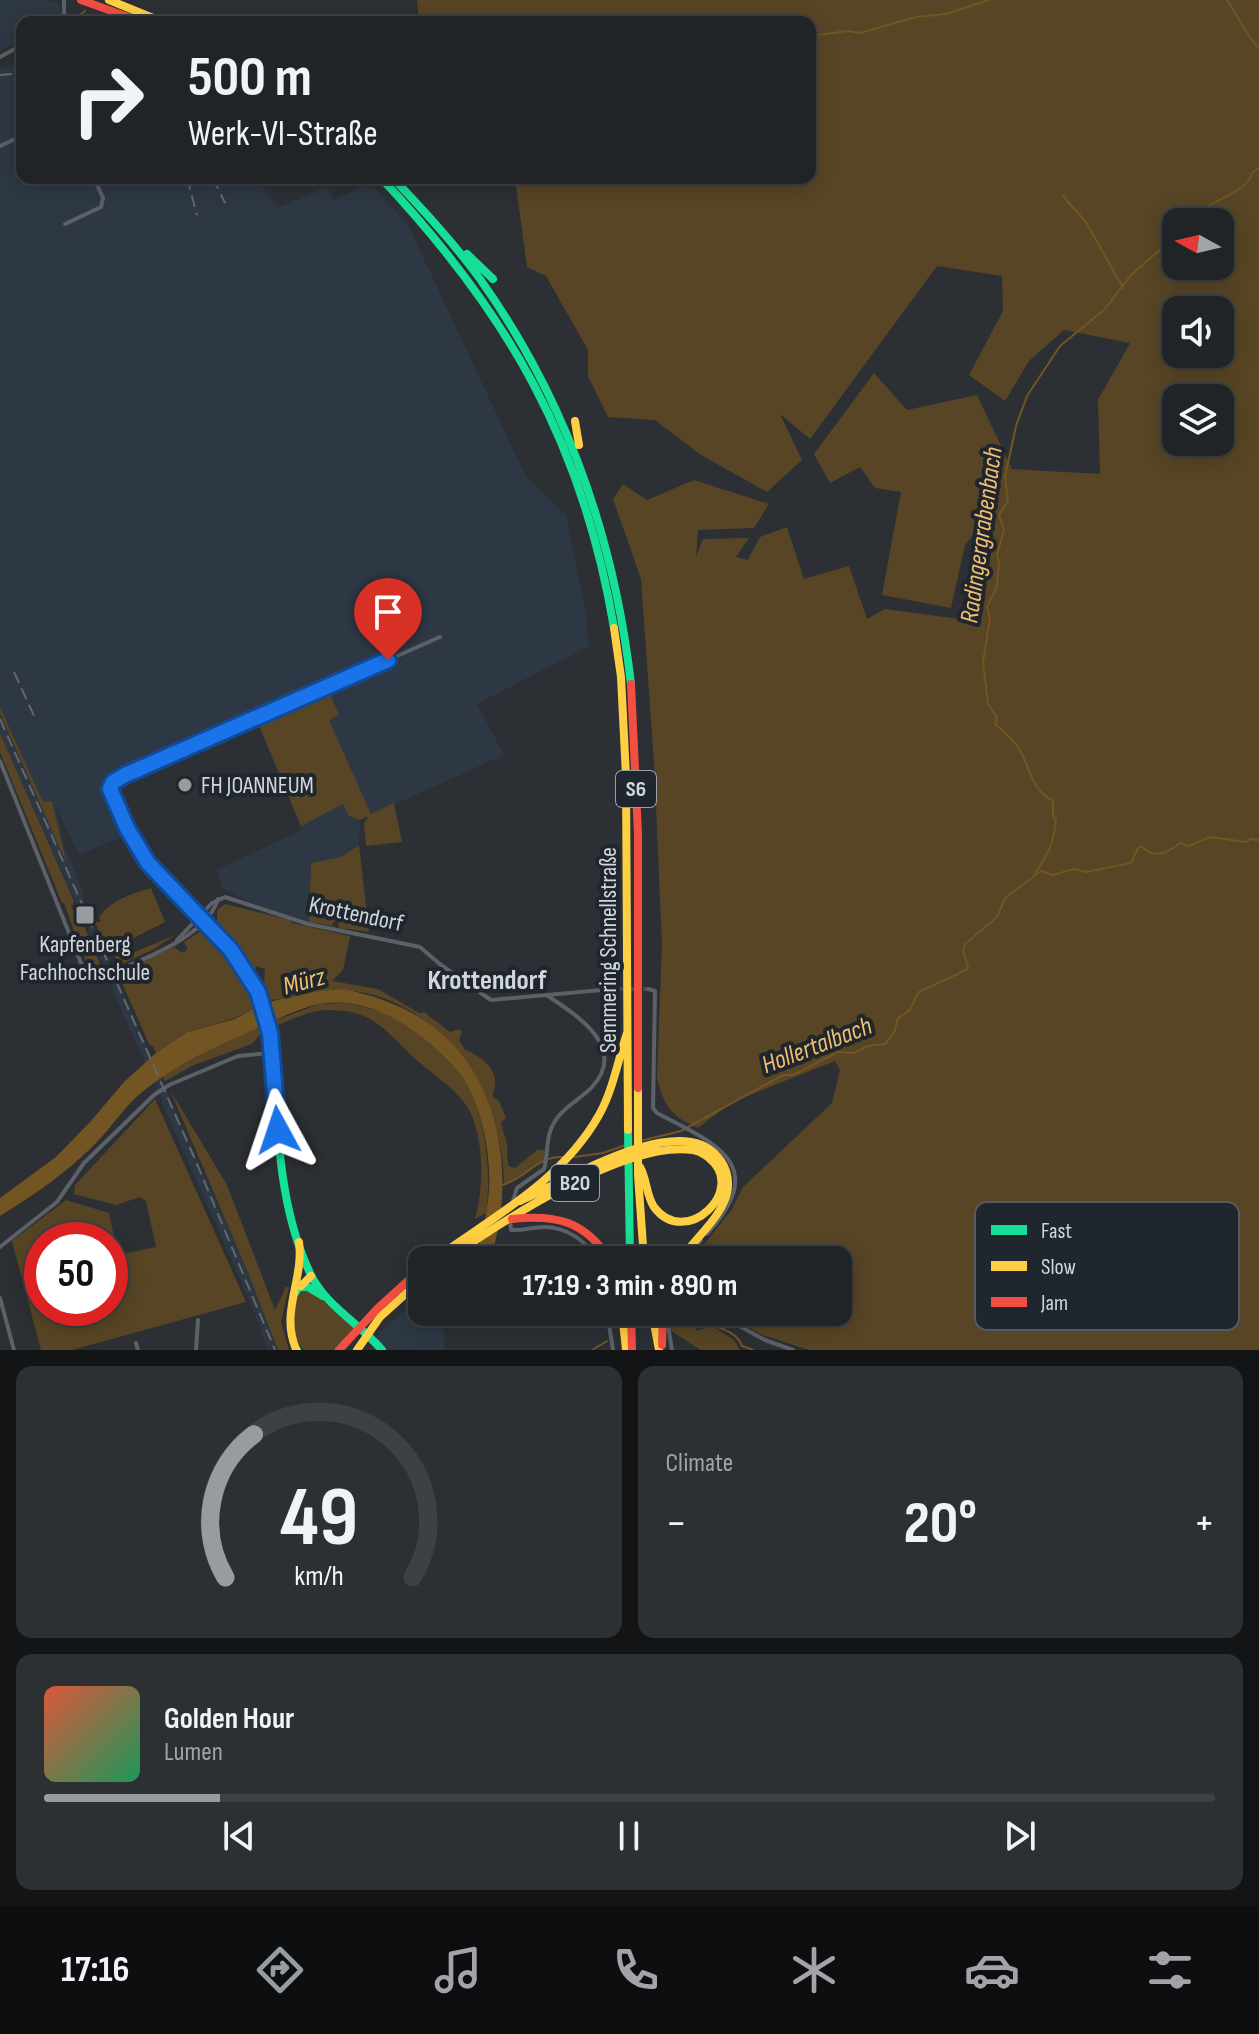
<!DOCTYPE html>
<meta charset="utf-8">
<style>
body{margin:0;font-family:"Sofia Sans Condensed",sans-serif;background:#2d3033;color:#f1f3f6;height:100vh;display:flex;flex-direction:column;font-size:30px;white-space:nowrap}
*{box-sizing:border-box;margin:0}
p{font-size:26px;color:#a2a4a7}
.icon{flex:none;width:44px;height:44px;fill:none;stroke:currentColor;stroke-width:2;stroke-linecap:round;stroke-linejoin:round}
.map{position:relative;height:1350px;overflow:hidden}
.drawer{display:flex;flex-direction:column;gap:16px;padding:16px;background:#121415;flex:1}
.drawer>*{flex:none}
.top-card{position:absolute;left:16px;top:16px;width:800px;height:168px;border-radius:16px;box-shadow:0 4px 20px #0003,0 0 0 2px #3e4144;background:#212427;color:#f1f3f6;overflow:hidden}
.needle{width:52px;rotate:278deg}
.controls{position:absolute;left:1162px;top:208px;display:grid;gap:16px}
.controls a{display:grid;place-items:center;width:72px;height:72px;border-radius:16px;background:#212427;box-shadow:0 4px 20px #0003,0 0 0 2px #3e4144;font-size:40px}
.speed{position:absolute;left:24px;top:1222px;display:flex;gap:16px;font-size:40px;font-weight:700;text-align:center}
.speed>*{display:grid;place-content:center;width:104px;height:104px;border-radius:50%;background:#212427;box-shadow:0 4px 20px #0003,0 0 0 2px #3e4144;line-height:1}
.speed .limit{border:12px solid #d22;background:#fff;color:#111}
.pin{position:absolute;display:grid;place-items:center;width:68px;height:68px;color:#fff;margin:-82px -34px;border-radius:50% 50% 50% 0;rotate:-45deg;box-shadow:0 0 8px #0007}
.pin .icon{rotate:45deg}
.me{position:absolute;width:88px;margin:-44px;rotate:355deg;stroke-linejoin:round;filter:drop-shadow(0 0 6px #0008)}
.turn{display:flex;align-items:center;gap:28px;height:168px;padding:0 40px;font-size:36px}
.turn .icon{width:104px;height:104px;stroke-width:2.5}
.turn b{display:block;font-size:56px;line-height:68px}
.big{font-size:60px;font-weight:700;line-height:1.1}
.drawer .tile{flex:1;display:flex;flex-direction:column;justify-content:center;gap:12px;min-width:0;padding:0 28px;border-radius:16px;background:#2d3033}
.drawer .dial{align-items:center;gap:0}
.dial svg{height:208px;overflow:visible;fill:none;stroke:#3e4144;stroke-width:7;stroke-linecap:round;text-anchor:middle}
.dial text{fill:#f1f3f6;stroke:none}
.song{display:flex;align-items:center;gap:24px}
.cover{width:96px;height:96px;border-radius:12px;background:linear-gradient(135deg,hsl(10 70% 55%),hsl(150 70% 35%))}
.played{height:8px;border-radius:4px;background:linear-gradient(90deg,#979ca1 15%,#3e4144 15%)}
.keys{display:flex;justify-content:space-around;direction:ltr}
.heat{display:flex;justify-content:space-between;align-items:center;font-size:44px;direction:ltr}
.drawer .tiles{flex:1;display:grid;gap:16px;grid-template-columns:1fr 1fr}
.tile:last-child{grid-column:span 2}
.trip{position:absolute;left:408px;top:1246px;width:444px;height:80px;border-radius:16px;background:#212427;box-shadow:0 4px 20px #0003,0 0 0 2px #3e4144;font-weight:700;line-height:80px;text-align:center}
.menu{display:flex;height:128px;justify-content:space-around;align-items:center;background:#0d0e10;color:#a2a4a7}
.menu .icon{width:56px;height:56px}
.menu .on{color:#979ca1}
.menu b{font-size:36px;color:#f1f3f6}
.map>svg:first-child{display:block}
</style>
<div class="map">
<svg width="1259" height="1350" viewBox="0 0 1259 1350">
<rect width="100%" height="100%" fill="#2c3034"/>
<path fill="#2d3844" d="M0,0H48L57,3L63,12L58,22H22V41L0,51Z
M22,61V178H257L278,208L327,186L334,200L364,186L375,188L408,225L526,477L566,515L586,614L589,646L477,704L504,755L360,820L359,845L341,857L311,863L309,922L255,906L223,888L216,870L302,830L254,715L104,776L106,795L121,837L79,855L56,807L63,841L82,889L84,905L249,1275L278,1350H268L251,1304L162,1103V1100L108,980L102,961L0,733V713L67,861L52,802H43L0,707V69Z
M422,1294V1312H443L445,1350H369L380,1332Z"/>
<path fill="#574525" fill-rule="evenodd" d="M417,0H1259V1350H809L760,1334L725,1312H838V1260H692L732,1209L743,1187L832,1103L840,1070L835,1061L732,1102L698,1128C671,1116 664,1107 657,1078L662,943L654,762L641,579L613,499L623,484L647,500L694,480L769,504L754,528L698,530L696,557L703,539L749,538L736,557L748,560L760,537L787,527L804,579L849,566L867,619L885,609L959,619L982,565L987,516L965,545L951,608L882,595L901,492L875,488L860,467L830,483L814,454L874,373L907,410L977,395L1012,469L1100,474L1098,400L1130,343L1064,330L1029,361L1005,401L969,375L1003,311L1002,276L937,266L810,439L780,414L802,460L767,492L701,455L655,420L608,417L588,376V350L546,276L527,267L515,178H810V22H419ZM1176,222H1220V266H1176ZM1176,310H1220V354H1176ZM1176,398H1220V442H1176Z
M328,690L339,715L329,720L371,814L394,803L402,842L366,846L364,823L369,816L360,820L349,816L343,804L301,826L257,720Z
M0,707L43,802L52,801L67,864L0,713Z
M0,733L74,901L72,906L69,902L74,912H78L103,971C81,970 84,949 79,936H76L64,903H62L0,752Z
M359,845L369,932L339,928L338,922H333V926L309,922L311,863L341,857Z
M151,888L165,922L125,942L130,954L175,935L154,949L120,965L112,951L108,952L95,922H101L99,918C107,902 133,893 151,888Z
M225,904L290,920L292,923L350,936L343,970L332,981L378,989L419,1013L424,1012L450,1032L459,1029L462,1032L459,1040L465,1050C478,1054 497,1068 495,1083C495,1088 493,1092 493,1097L499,1101L506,1118L501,1122C502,1130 507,1139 507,1146C508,1154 506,1158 509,1166L515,1168L537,1150H546V1159C530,1165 521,1179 504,1184C505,1095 438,994 342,990C317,988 294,999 269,1000L264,986L265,969L256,966V974L239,946L217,922V910Z
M201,931C226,936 245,984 258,1006L235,1018L187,1032L156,1053L153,1046L149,1044L122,983L133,977L125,979L123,971L174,947L182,953L188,949L184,942Z
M319,1004C332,1004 345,1002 356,1005C397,1013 438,1042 462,1076C486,1111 492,1173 486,1213L475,1219C484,1189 485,1133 466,1105C452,1085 429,1072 411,1055C383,1028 372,1010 328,1010C309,1010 292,1020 275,1026L274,1021Z
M263,1026L264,1030L252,1044L194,1065L165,1081L162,1076L196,1054Z
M170,1090L227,1185L275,1310L286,1287H289L281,1322L289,1350H278L249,1275Z
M155,1099L246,1302L72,1350H41L12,1241L66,1200L109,1213L118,1255L156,1247L146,1201L140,1197L116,1205L74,1194L75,1185ZM42,1240H110V1308H42Z
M305,1289L313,1292L356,1327L334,1350H304C289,1335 285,1301 305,1289Z
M689,1313L695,1315L696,1331L712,1326L734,1340L740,1350H701L671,1331L673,1315Z"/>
<path fill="#725523" d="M344,989C376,996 408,1007 435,1028C503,1082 516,1181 490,1260H476C481,1237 488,1212 489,1188C491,1153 482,1108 463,1078C456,1067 443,1055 434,1047C402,1019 362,996 319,1004C295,1009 273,1022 251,1031C207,1051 179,1062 141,1093C124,1107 112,1127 96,1143C68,1172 35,1194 0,1216V1198L56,1157L91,1121L124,1082L156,1053L187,1032L235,1019L258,1006L277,1000L319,991Z"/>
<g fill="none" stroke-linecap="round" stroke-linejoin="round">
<path stroke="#725523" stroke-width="2" d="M1227,0C1239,16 1244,34 1259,48
M71,22L85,11
M810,36L848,31L860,33L916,17L946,14L989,0
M1063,196L1086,222L1123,288
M1193,222C1208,196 1244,198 1253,172L1259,168
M1035,873C1048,855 1054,842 1056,820L1053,816V801C1031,790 1030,766 1018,747C1013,739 1003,731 995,724L997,717L988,705L983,662L990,618L987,607L997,586L999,562L997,555L1004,530L999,515L1008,501L1005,477L1016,426L1027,396L1060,346L1105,309L1131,275L1176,236
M640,1141L681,1131L783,1075H793L838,1052L853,1053L868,1046L885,1044L894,1033L898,1018L909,1011L919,992L966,970L968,966L963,952L965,944L997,917L1005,898L1041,871L1053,875L1073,869L1086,872L1131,863L1138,848L1142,847C1155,859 1168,853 1180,843L1189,846L1210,837L1246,842L1251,839L1259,840
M574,1157L603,1153L626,1145
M502,1185C526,1179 537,1155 564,1157
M672,1317L698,1320L700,1324C715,1325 737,1331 742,1346L753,1350
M592,1350L607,1341"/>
<path stroke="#45494d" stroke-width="4" stroke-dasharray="4 2" stroke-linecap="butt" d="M613,989H648"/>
<path stroke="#5c6067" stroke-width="4" d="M61,22L64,17V0
M0,57L22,45
M0,146L22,136
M65,224L101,207L103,198L94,178
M0,761L83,968L94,976L107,975
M198,916L148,863L110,793L113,782L440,637
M177,940L212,903L225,897L308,924L420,947L441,965L491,1000L613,989
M116,971C149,957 207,935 218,899
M648,989L655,991L653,1108L657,1113C716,1144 770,1164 707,1234
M512,1204L517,1188L544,1169C549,1152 545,1136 555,1121C563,1107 581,1099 592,1087C628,1048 578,1016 548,996
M510,1221L511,1230C522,1231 533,1227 544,1227C567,1227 586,1241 598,1260
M0,1247L57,1202L84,1163L154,1095L169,1085L238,1056L271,1053
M686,1260L701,1240
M0,1298L14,1350
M607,1312L613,1350
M671,1312L668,1325L672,1350
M697,1312L728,1320L765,1340L793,1350
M136,1343L138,1350
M196,1350L198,1320"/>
<path stroke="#16e098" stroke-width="8" d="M381,178C508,313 583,443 614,628
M393,178C423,210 454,243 480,279C566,400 614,537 631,684
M467,254L493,279
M198,916C218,936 239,956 253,982C270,1015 271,1052 274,1089C279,1151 283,1218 311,1275C326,1306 360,1324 382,1350
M628,1130L630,1260
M295,1293L299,1287H308L323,1296
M296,1349L297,1350"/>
<path stroke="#ffcf43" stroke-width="8" d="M109,0L163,22
M575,421L579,445
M614,628L621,677L626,776L628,1130
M638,1088V1175L644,1260
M520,1201C564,1182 678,1110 717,1156C729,1169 731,1186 724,1202C714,1224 694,1240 680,1260
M433,1260C493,1217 562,1181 599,1115C613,1090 618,1060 627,1033
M447,1260C502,1221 626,1140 693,1150C701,1151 703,1154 709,1158C748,1189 686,1250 654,1207C646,1195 647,1179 640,1167
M301,1286L311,1276
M622,1312L626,1350
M652,1312L659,1350
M296,1349C280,1312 304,1280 299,1242
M357,1350L380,1317L422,1279"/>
<path stroke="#f24e42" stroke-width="8" d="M81,0L142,22
M631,684L638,834V1088
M512,1219C556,1214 585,1221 610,1260
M631,1312L632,1350
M662,1345L663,1312
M339,1350L378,1308L422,1268"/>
<path stroke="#64686d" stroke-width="2" stroke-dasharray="12 6" stroke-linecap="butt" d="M0,75L22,73
M187,178L197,215
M213,178L225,203
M14,672L35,718
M0,719L194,1157L275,1350"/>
</g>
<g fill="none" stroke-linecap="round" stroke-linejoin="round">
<g stroke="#114b97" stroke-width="20">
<path id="route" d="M278,1130L270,1033L258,992L231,950L148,863L127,828L110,789L113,782L125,775L388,660"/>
</g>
<use href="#route" stroke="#1a73e8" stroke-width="14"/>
</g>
<g fill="#979ca1" stroke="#1f262e" stroke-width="3">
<circle cx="185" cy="785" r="8"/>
<rect x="75" y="905" width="20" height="20" rx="4"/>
</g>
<g text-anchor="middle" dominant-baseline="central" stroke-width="8" stroke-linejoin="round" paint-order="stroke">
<g fill="#1f262e" stroke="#9ca1a8" stroke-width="2">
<rect x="616" y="771" width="40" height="36" rx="6"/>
<rect x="551" y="1165" width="48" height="36" rx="6"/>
</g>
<g font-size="22" font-weight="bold" fill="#d1d6dc">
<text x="636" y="789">S6</text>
<text x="575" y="1183">B20</text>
</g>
<g font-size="24" fill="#d1d6dc" stroke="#1f262e" text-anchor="start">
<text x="201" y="785">FH JOANNEUM</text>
<text x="85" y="944" text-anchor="middle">Kapfenberg<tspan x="85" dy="28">Fachhochschule</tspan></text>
</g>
<g font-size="24" fill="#d1d6dc" stroke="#1f262e">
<text transform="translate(356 914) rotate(12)">Krottendorf</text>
<text transform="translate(608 950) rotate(-90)">Semmering Schnellstraße</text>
</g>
<g font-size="26" font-style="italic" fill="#f1bf6f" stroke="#1f262e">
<text transform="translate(982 535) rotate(-82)">Radingergrabenbach</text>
<text transform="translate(304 982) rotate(-15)">Mürz</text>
<text transform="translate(817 1046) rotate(-21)">Hollertalbach</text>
</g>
<g font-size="28" font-weight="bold" fill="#d1d6dc" stroke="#1f262e">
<text x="487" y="980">Krottendorf</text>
</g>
</g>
<rect x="975" y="1202" width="264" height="128" rx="12" fill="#1f262e" stroke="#545b62" stroke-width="2"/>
<rect x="991" y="1225" width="36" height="10" fill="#16e098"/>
<rect x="991" y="1261" width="36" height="10" fill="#ffcf43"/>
<rect x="991" y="1297" width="36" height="10" fill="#f24e42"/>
<g font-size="22" fill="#d1d6dc">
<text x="1041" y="1238">Fast</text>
<text x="1041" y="1274">Slow</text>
<text x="1041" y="1310">Jam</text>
</g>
</svg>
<div class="controls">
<a><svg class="needle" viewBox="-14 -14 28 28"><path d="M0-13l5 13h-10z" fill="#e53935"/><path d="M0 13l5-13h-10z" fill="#a2a4a7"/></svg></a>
<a><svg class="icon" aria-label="sound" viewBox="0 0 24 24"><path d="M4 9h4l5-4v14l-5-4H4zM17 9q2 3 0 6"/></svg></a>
<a><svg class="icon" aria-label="layers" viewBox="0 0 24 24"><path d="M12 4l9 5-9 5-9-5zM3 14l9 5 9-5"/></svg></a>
</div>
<div class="speed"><div class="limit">50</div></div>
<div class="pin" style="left:388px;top:660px;background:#d93025"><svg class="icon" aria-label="arrive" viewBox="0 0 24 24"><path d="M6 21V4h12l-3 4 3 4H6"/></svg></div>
<svg class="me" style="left:278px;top:1130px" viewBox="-20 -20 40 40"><path d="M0-17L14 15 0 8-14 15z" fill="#1a73e8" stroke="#fff" stroke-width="4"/></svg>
<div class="trip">17:19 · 3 min · 890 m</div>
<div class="top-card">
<div class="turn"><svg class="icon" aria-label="right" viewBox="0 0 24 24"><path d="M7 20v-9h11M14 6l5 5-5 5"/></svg><div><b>500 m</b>Werk-VI-Straße</div></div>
</div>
</div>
<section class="drawer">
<div class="tiles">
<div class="tile dial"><svg viewBox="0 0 100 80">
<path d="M14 69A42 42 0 1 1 86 69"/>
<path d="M14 69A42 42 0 0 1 25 14" stroke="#979ca1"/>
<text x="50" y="56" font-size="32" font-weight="700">49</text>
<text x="50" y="72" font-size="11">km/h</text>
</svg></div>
<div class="tile"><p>Climate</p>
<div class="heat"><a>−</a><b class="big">20°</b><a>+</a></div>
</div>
<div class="tile">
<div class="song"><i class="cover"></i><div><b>Golden Hour</b><p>Lumen</p></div></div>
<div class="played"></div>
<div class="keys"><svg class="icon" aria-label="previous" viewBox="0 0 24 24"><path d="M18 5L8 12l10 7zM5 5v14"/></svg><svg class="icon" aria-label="pause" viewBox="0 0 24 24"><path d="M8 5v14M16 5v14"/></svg><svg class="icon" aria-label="next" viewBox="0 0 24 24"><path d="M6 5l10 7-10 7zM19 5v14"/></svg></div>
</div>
</div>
</section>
<nav class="menu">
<b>17:16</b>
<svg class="icon on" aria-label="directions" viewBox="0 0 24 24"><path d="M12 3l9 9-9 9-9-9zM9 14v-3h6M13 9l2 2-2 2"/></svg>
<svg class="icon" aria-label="music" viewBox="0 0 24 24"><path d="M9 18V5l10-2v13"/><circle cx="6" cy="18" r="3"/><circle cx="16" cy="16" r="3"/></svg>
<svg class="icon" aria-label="phone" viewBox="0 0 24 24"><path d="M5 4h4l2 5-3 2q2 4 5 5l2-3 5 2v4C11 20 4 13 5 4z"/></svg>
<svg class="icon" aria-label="climate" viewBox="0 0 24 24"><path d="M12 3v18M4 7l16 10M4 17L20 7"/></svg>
<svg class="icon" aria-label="car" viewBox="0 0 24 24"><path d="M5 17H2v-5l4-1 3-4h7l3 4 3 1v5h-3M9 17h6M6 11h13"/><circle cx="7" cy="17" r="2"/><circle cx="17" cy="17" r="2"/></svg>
<svg class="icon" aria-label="filters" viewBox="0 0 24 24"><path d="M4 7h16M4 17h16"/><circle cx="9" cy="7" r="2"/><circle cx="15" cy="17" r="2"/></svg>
</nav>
